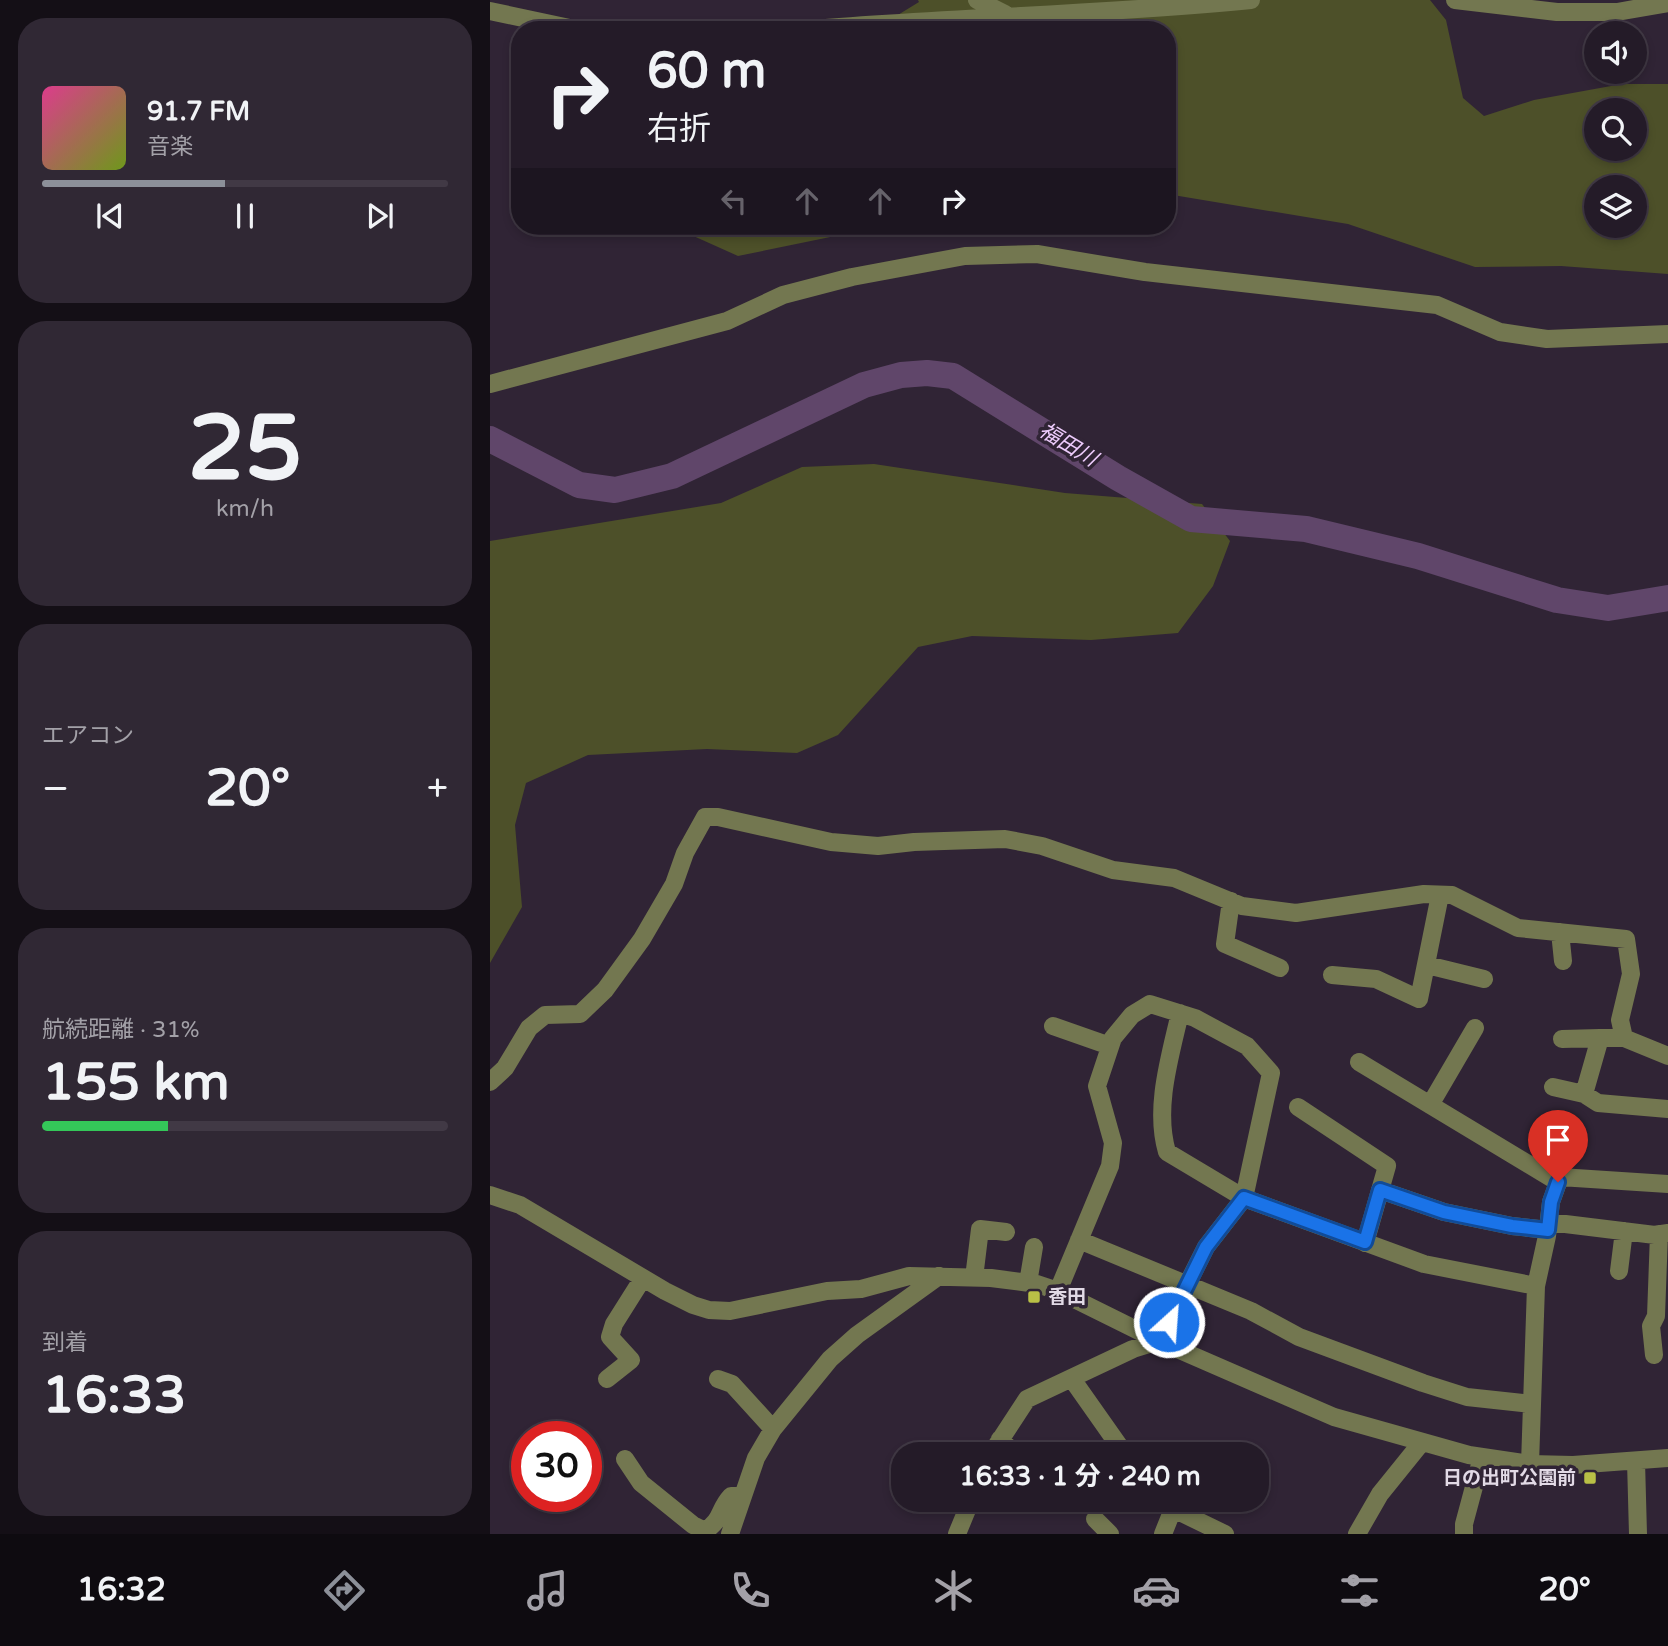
<!DOCTYPE html>
<html lang="ja">
<meta charset="utf-8">
<style>
body{margin:0;font-family:"Varela Round","Noto Sans JP",sans-serif;background:#302834;color:#f1f3f6;height:100vh;display:flex;flex-direction:column;font-size:26px;white-space:nowrap}
*{box-sizing:border-box;margin:0}
p{font-size:23px;color:#a3a1a8}
.icon{flex:none;width:38px;height:38px;fill:none;stroke:currentColor;stroke-width:2;stroke-linecap:round;stroke-linejoin:round}
.map{position:relative;flex:1;overflow:hidden}
.sheet{display:flex;flex-direction:column;gap:18px;padding:18px;background:#140f16;width:490px}
.sheet>*{flex:none}
.guide{position:absolute;left:21px;top:21px;width:665px;height:214px;border-radius:28px;box-shadow:0 4px 10px #0003,0 0 0 2px #413945;background:#241b28;color:#f1f3f6;overflow:hidden}
.controls{position:absolute;left:1094px;top:21px;display:grid;gap:14px}
.controls a{display:grid;place-items:center;width:63px;height:63px;border-radius:50%;background:#241b28;box-shadow:0 4px 10px #0003,0 0 0 2px #413945;font-size:35px}
.speed{position:absolute;left:21px;top:1421px;display:flex;gap:14px;font-size:35px;font-weight:700;text-align:center}
.speed>*{display:grid;place-content:center;width:91px;height:91px;border-radius:50%;background:#241b28;box-shadow:0 4px 10px #0003,0 0 0 2px #413945;line-height:1}
.speed .limit{border:10px solid #d22;background:#fff;color:#111}
.pin{position:absolute;display:grid;place-items:center;width:60px;height:60px;color:#fff;margin:-72px -30px;border-radius:50% 50% 50% 0;rotate:-45deg;box-shadow:0 0 7px #0007}
.pin .icon{rotate:45deg}
.me{position:absolute;width:77px;margin:-38px;rotate:26deg;stroke-linejoin:round;filter:drop-shadow(0 0 5px #0008)}
.turn{display:flex;align-items:center;gap:24px;height:147px;padding:0 21px;font-size:32px}
.turn .icon{width:91px;height:91px;stroke-width:2.5}
.turn b{display:block;font-size:49px;line-height:60px}
.lanes{display:flex;align-items:center;height:66px;padding:0 21px;background:#0003;justify-content:center;gap:35px;direction:ltr}
.lanes .off{opacity:.35}
.big{font-size:52px;font-weight:700;line-height:1.1}
.sheet .card{flex:1;display:flex;flex-direction:column;justify-content:center;gap:10px;min-width:0;padding:0 24px;border-radius:28px;background:#302834}
.sheet .dial{align-items:center;gap:0}
.dial b{font-size:91px;line-height:1}
.song{display:flex;align-items:center;gap:21px}
.cover{width:84px;height:84px;border-radius:10px;background:linear-gradient(135deg,hsl(330 70% 55%),hsl(80 70% 35%))}
.played{height:7px;border-radius:4px;background:linear-gradient(90deg,#8c9099 45%,#413945 45%)}
.keys{display:flex;justify-content:space-around;direction:ltr}
.heat{display:flex;justify-content:space-between;align-items:center;font-size:38px;direction:ltr}
.charge{height:10px;border-radius:5px;background:linear-gradient(90deg,#34c759 31%,#413945 0)}
.trip{position:absolute;left:401px;top:1442px;width:378px;height:70px;border-radius:28px;background:#241b28;box-shadow:0 4px 10px #0003,0 0 0 2px #413945;font-weight:700;line-height:70px;text-align:center}
.dock{display:flex;height:112px;justify-content:space-around;align-items:center;background:#0e0b10;color:#a3a1a8}
.dock .icon{width:49px;height:49px}
.dock .current{color:#8c9099}
.dock b{font-size:32px;color:#f1f3f6}
main{display:flex;flex:1;min-height:0}
.map>svg:first-child{display:block}
</style>
<main>
<section class="sheet">
<div class="card">
<div class="song"><i class="cover"></i><div><b>91.7 FM</b><p>音楽</p></div></div>
<div class="played"></div>
<div class="keys"><svg class="icon" aria-label="previous" viewBox="0 0 24 24"><path d="M18 5L8 12l10 7zM5 5v14"/></svg><svg class="icon" aria-label="pause" viewBox="0 0 24 24"><path d="M8 5v14M16 5v14"/></svg><svg class="icon" aria-label="next" viewBox="0 0 24 24"><path d="M6 5l10 7-10 7zM19 5v14"/></svg></div>
</div>
<div class="card dial"><b>25</b><p>km/h</p></div>
<div class="card"><p>エアコン</p>
<div class="heat"><a>−</a><b class="big">20°</b><a>+</a></div>
</div>
<div class="card"><p>航続距離 · 31%</p><b class="big">155 km</b><div class="charge"></div></div>
<div class="card"><p>到着</p><b class="big">16:33</b></div>
</section>
<div class="map">
<svg width="1178" height="1534" viewBox="0 0 1178 1534">
<rect width="100%" height="100%" fill="#302435"/>
<path fill="#4d5029" fill-rule="evenodd" d="M428,0H940L956,20L973,98L994,116L1044,100L1132,84H1178V274L1071,266L985,267L858,224L677,194V30H341L398,21L429,2ZM1106,110H1144V149H1106ZM1106,187H1144V226H1106Z
M199,226H394L248,256L199,234Z
M384,464L575,493L712,504L740,541L723,586L688,633L601,640L482,636L428,647L348,735L307,753L217,749L98,755L36,783L25,825L32,907L0,963V541L231,503L312,467Z"/>
<g fill="none" stroke-linecap="round" stroke-linejoin="round">
<path stroke="#60466a" stroke-width="26" d="M0,439L89,485L125,490L182,476L374,385L411,375L437,373L463,376L628,478L701,519L816,529L928,556L1067,600L1118,608L1178,598"/>
<path stroke="#737750" stroke-width="18" d="M487,0L515,14
M965,0L1067,12H1127L1178,3
M0,11L89,30
M311,30C461,17 611,15 761,0
M0,384L237,321L293,295L362,277L475,256L547,254L655,272L947,305L1010,332L1057,339L1178,334
M741,901L735,944L790,968
M1070,932L1073,961
M937,965L994,979
M842,975L886,979L929,999L950,895
M563,1026L620,1046
M1072,1039L1110,1038
M869,1062L1068,1182
M0,1082L15,1068L39,1028L55,1015L90,1014L115,990L152,939L184,884L195,853L215,817H228L341,842L388,846L424,842L515,839L552,846L623,870L684,878L752,906L806,913L934,894L962,895L1028,928L1136,939L1141,974L1130,1020L1134,1038L1178,1056
M1063,1087L1094,1094L1110,1038H1134
M1094,1094L1108,1103L1178,1109
M940,1105L985,1028
M808,1107L897,1166L875,1243
M890,1190L954,1212L1022,1226L1058,1230
M0,1195L30,1205L175,1291L203,1305L219,1310L240,1311L337,1291L371,1289L419,1276L501,1278L547,1284L568,1291L669,1341L844,1417L979,1455L1040,1464L1083,1465L1178,1458
M1059,1222L1165,1235L1178,1233
M589,1240L761,1311L809,1337L933,1383L977,1397L1042,1404
M1129,1271L1134,1231
M484,1278L490,1229L516,1232
M538,1283L544,1247
M568,1291L620,1166L623,1143L607,1086L623,1038L642,1015L660,1004L705,1018L757,1046L781,1073L754,1198L677,1152C664,1108 680,1057 690,1013
M1164,1355L1161,1326L1166,1316L1169,1234
M117,1379L141,1360L120,1337L124,1324L153,1278
M228,1379L242,1384L283,1429
M582,1379L632,1450L629,1454
M510,1439L525,1454
M501,1454L537,1399L643,1349L669,1341L716,1247L754,1198L934,1264L1046,1286
M135,1459L151,1483L203,1525L215,1531C233,1519 228,1510 241,1496H253
M1146,1461L1148,1534
M1040,1464L1046,1286L1057,1236L1061,1202L1070,1177L1178,1184
M665,1500L735,1534
M605,1519L620,1534
M240,1534L266,1458L283,1429L340,1359L367,1335L449,1276
M467,1534L481,1500
M673,1534L683,1509
M867,1534L890,1494L932,1442
M974,1534V1524L992,1457"/>
</g>
<g fill="none" stroke-linecap="round" stroke-linejoin="round">
<g stroke="#114b97" stroke-width="18">
<path id="route" d="M679,1322L716,1247L754,1198L875,1242L890,1190L954,1212L1022,1226L1058,1230L1061,1202L1068,1182"/>
</g>
<use href="#route" stroke="#1a73e8" stroke-width="12"/>
</g>
<g fill="#b9c046" stroke="#302435" stroke-width="2.5">
<rect x="537" y="1290" width="14" height="14" rx="3.5"/>
<rect x="1093" y="1471" width="14" height="14" rx="3.5"/>
</g>
<g text-anchor="middle" dominant-baseline="central" stroke-width="7" stroke-linejoin="round" paint-order="stroke">
<g font-size="19" font-weight="bold" fill="#e2dae6" stroke="#302435" text-anchor="start">
<text x="558" y="1297">香田</text>
<text x="1086" y="1478" text-anchor="end">日の出町公園前</text>
</g>
<g font-size="21" font-style="italic" fill="#eeccfd" stroke="#302435">
<text transform="translate(578 445) rotate(31)">福田川</text>
</g>
</g>
</svg>
<div class="controls">
<a><svg class="icon" aria-label="sound" viewBox="0 0 24 24"><path d="M4 9h4l5-4v14l-5-4H4zM17 9q2 3 0 6"/></svg></a>
<a><svg class="icon" aria-label="search" viewBox="0 0 24 24"><circle cx="10" cy="10" r="6"/><path d="M15 15l6 6"/></svg></a>
<a><svg class="icon" aria-label="layers" viewBox="0 0 24 24"><path d="M12 4l9 5-9 5-9-5zM3 14l9 5 9-5"/></svg></a>
</div>
<div class="speed"><div class="limit">30</div></div>
<div class="pin" style="left:1068px;top:1182px;background:#d93025"><svg class="icon" aria-label="arrive" viewBox="0 0 24 24"><path d="M6 21V4h12l-3 4 3 4H6"/></svg></div>
<svg class="me" style="left:679px;top:1322px" viewBox="-20 -20 40 40"><circle r="17" fill="#1a73e8" stroke="#fff" stroke-width="3"/><path d="M0-11L8 9 0 5-8 9z" fill="#fff"/></svg>
<div class="trip">16:33 · 1 分 · 240 m</div>
<div class="guide">
<div class="turn"><svg class="icon" aria-label="right" viewBox="0 0 24 24"><path d="M7 20v-9h11M14 6l5 5-5 5"/></svg><div><b>60 m</b>右折</div></div>
<div class="lanes"><svg class="icon off" aria-label="left" viewBox="0 0 24 24"><path d="M17 20v-9H6M10 6l-5 5 5 5"/></svg><svg class="icon off" aria-label="ahead" viewBox="0 0 24 24"><path d="M12 20V5M6 11l6-6 6 6"/></svg><svg class="icon off" aria-label="ahead" viewBox="0 0 24 24"><path d="M12 20V5M6 11l6-6 6 6"/></svg><svg class="icon" aria-label="right" viewBox="0 0 24 24"><path d="M7 20v-9h11M14 6l5 5-5 5"/></svg></div>
</div>
</div>
</main>
<nav class="dock">
<b>16:32</b>
<svg class="icon current" aria-label="directions" viewBox="0 0 24 24"><path d="M12 3l9 9-9 9-9-9zM9 14v-3h6M13 9l2 2-2 2"/></svg>
<svg class="icon" aria-label="music" viewBox="0 0 24 24"><path d="M9 18V5l10-2v13"/><circle cx="6" cy="18" r="3"/><circle cx="16" cy="16" r="3"/></svg>
<svg class="icon" aria-label="phone" viewBox="0 0 24 24"><path d="M5 4h4l2 5-3 2q2 4 5 5l2-3 5 2v4C11 20 4 13 5 4z"/></svg>
<svg class="icon" aria-label="climate" viewBox="0 0 24 24"><path d="M12 3v18M4 7l16 10M4 17L20 7"/></svg>
<svg class="icon" aria-label="car" viewBox="0 0 24 24"><path d="M5 17H2v-5l4-1 3-4h7l3 4 3 1v5h-3M9 17h6M6 11h13"/><circle cx="7" cy="17" r="2"/><circle cx="17" cy="17" r="2"/></svg>
<svg class="icon" aria-label="filters" viewBox="0 0 24 24"><path d="M4 7h16M4 17h16"/><circle cx="9" cy="7" r="2"/><circle cx="15" cy="17" r="2"/></svg>
<b>20°</b>
</nav>
